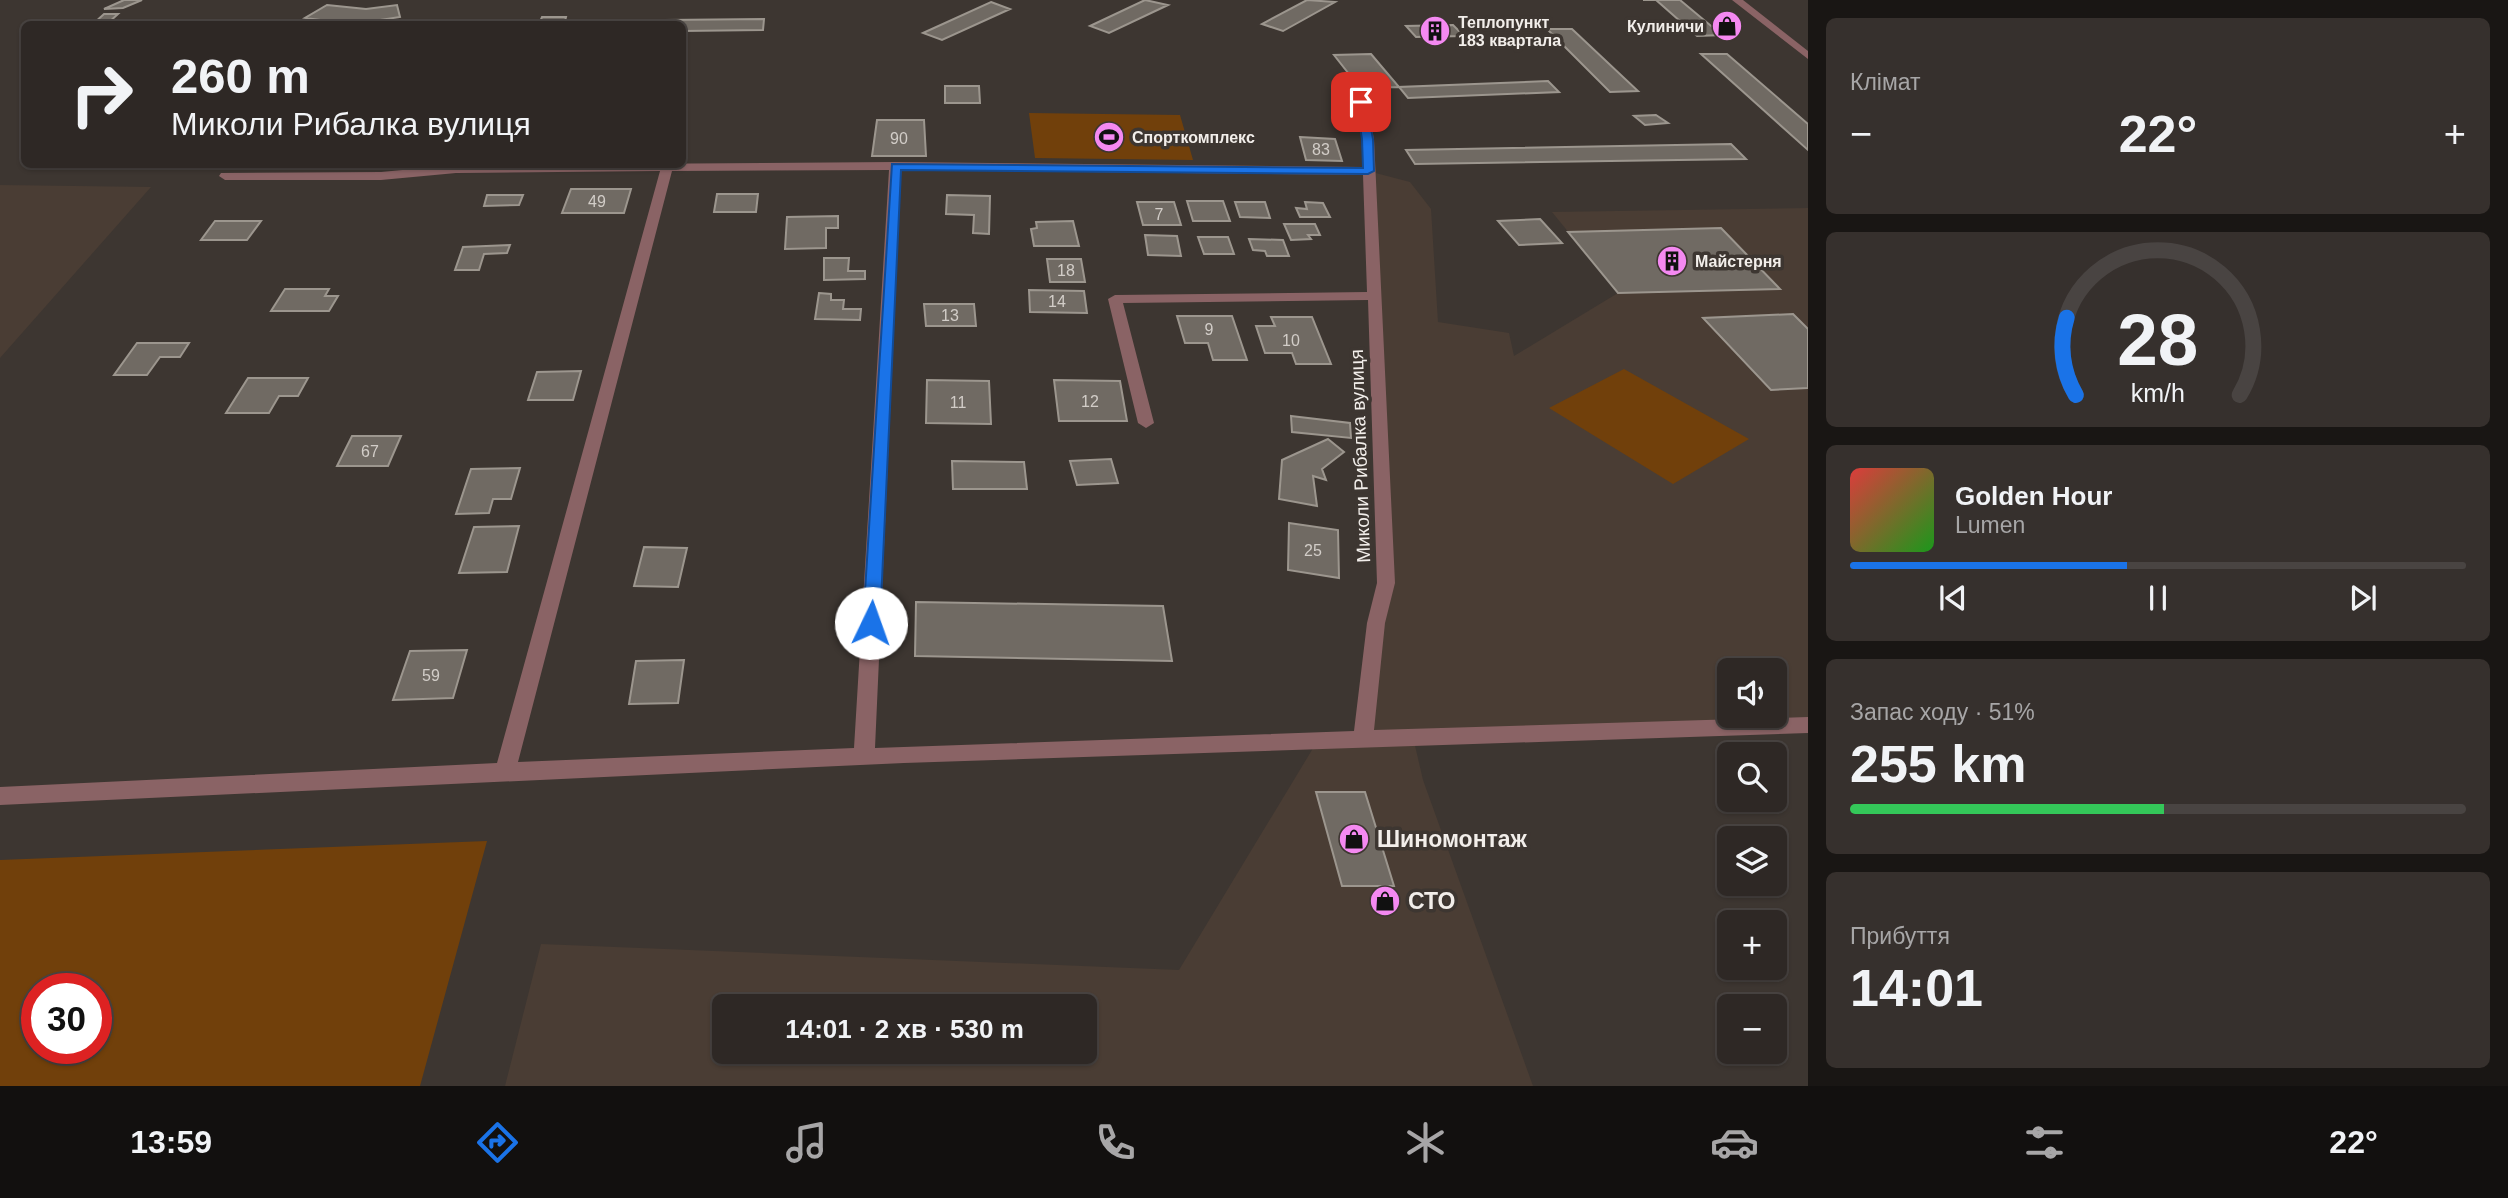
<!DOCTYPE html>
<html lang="uk">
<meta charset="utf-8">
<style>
body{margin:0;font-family:Helvetica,sans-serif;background:#36302d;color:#f1f3f6;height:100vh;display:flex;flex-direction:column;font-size:26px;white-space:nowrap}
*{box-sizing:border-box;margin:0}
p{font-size:23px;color:#a7a6a7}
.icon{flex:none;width:38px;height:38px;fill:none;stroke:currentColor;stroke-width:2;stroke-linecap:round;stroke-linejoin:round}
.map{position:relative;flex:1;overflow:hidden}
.panel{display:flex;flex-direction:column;gap:18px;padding:18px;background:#191614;width:700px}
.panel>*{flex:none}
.hud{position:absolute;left:21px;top:21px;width:665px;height:147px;border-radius:10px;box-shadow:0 2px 5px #0004,0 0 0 2px #494442;background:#2e2825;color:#f1f3f6;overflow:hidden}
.tools{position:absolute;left:1717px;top:658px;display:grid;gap:14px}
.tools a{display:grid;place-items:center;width:70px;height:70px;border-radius:10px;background:#2e2825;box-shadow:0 2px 5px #0004,0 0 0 2px #494442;font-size:35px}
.speed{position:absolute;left:21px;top:973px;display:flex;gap:14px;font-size:35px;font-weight:700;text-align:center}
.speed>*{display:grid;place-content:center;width:91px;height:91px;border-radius:50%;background:#2e2825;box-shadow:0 2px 5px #0004,0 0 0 2px #494442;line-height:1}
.speed .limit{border:10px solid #d22;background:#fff;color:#111}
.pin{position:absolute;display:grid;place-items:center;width:60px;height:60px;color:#fff;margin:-30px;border-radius:14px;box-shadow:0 4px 10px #0006}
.me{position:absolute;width:77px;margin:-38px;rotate:3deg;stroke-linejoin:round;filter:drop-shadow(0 0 5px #0008)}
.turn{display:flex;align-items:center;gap:24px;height:147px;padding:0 35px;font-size:32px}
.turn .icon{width:91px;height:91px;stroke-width:2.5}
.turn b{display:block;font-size:49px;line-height:60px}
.big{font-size:52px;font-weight:800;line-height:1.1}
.panel .tile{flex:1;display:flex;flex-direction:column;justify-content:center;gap:10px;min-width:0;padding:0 24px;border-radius:10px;background:#36302d}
.panel .dial{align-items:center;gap:0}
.dial svg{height:182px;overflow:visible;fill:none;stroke:#494442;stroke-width:7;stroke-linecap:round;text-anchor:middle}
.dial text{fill:#f1f3f6;stroke:none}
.song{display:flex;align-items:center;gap:21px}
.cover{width:84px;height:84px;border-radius:10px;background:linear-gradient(135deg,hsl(0 70% 55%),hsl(120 70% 35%))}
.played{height:7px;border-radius:4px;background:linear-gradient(90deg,#1a73e8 45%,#494442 45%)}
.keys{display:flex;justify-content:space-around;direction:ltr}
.heat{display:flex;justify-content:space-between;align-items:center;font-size:38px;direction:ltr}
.charge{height:10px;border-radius:5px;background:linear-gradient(90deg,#34c759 51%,#494442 0)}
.trip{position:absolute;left:712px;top:994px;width:385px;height:70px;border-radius:10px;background:#2e2825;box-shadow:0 2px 5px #0004,0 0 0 2px #494442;font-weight:800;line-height:70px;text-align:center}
.tabs{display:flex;height:112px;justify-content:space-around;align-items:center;background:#12100f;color:#a7a6a7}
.tabs .icon{width:49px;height:49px}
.tabs .on{color:#1a73e8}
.tabs b{font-size:32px;color:#f1f3f6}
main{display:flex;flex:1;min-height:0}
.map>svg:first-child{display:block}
</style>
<main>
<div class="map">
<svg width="1808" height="1086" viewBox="0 0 1808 1086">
<rect width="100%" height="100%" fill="#3d3631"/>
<path fill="#4a3d34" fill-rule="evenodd" d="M1368,171L1410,182L1431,209L1438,322L1509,333L1514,356L1618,293L1552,212L1808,208V725L1413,737L1423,780L1533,1086H505L541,944L1179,970L1318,740L1363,738L1386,583ZM1729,670H1774V716H1729ZM724,1006H1085V1052H724Z
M0,185L151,187L0,358Z"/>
<path fill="#71400b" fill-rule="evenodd" d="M1029,113L1180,115L1193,160L1035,158Z
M1624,369L1749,439L1673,484L1549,408Z
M487,841L420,1086H0V860ZM37,989H96V1048H37Z"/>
<path fill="#706a63" stroke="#9c968e" stroke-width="2" d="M124,0H142L123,8L104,9Z
M1145,0L1168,5L1109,33L1090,26Z
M1307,0L1335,2L1283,31L1262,24Z
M1643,0H1680L1722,35L1697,36L1656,0Z
M991,2L1010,9L942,40L923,33Z
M327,5L366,9L397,5L400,17L374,21L372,24H334L336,22L305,18Z
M104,14H118L107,24H93Z
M542,17H566L565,21L764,19L763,30L682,31V24H539Z
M1453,25L1464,36L1416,37L1406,26Z
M1547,29H1572L1638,91L1610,92Z
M1371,54L1399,87L1360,88L1334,55Z
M1701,54H1727L1808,124V150Z
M1548,81L1559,92L1408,98L1399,87Z
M945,86H979L980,103H945Z
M1656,115L1668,123L1645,125L1634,116Z
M877,120H924L926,156H872Z
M1300,137L1335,139L1342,161L1306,160Z
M1731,144L1746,159L1415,164L1406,150Z
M571,189H631L624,213H562Z
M717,194H758L756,212H714Z
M487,195H523L519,205L484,206Z
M947,195L990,196L989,234L973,233L974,215L946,214Z
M1187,201H1223L1230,221H1193Z
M1137,202H1174L1181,225H1143Z
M1235,202H1265L1270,218L1240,217Z
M1305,202L1323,203L1330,217H1300L1296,208L1307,209Z
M838,216V228H826V248L785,249L787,217Z
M1540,219L1562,243L1519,245L1498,221Z
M215,221H261L247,240H201Z
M1073,221L1079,246H1034L1031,229L1037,228L1036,222Z
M1284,224H1315L1320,235H1308L1311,239L1291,240Z
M1721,228L1780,289L1618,293L1568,232Z
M1145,235L1177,236L1181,256L1148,255Z
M1198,237H1228L1234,254H1204Z
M1249,239L1283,240L1289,256H1267L1265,251L1253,250Z
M510,245L507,253L484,254L479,270H455L463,247Z
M824,258H849L848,271H865V279L824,280Z
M1047,259H1081L1085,282H1050Z
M285,289H329L325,296H338L329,311H271Z
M1029,290L1084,291L1087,313L1030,312Z
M819,293L831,294V300H844L843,309H861L860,320L815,319Z
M924,304H974L976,326H926Z
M1793,314L1808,329V388L1771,390L1703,318Z
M1177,316H1232L1247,360H1213L1208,343H1185Z
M1271,317H1312L1331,364H1296L1292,353H1265L1256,326H1275Z
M137,343H189L180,357H160L147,375H114Z
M581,371L573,400H528L537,372Z
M248,378H308L298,396H279L269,413H226Z
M927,380L989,381L991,424L926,423Z
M1054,380L1120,381L1127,421H1059Z
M1291,416L1350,423L1351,438L1292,432Z
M352,436H401L388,466H337Z
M1328,439L1344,452L1322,469L1326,480L1313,476L1317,506L1279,499L1282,460Z
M1111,459L1118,483L1077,485L1070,461Z
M952,461L1024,462L1027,489H953Z
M520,468L511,499H493L489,513L456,514L471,469Z
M1289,523L1338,530L1339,578L1288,570Z
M519,526L507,572L459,573L474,527Z
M644,547L687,548L678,587L634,586Z
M916,602L1163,606L1172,661L915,656Z
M467,650L453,698L393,700L410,651Z
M684,660L678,703L629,704L636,661Z
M1316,792H1365L1394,886H1342Z"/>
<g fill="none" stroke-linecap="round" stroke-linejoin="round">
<path fill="#8a6365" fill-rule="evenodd" d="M1732,0H1743L1808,51V59Z
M1361,99L1367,102L1374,139L1395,583L1385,623L1374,730L1808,717V733L904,763L0,805V787L497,763L660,171L456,173L381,180H225L219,176L221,173L381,172L456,165L895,162L1363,167L1362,139L1355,102ZM889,170L854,748L518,762L672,171ZM901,170L1363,175L1367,292L1115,295L1108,299L1138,423L1146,428L1154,423L1123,303L1368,300L1377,583L1367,623L1354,731L875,748Z"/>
</g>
<path fill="#1a73e8" stroke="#114b97" stroke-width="2" d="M1361,99L1366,102L1373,139L1374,171L1368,174L901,170L880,623L871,629L865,627L863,623L892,164L1363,168L1362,139L1356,102Z"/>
<defs>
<g id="shop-disc" transform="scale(1.575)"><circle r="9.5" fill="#f489f1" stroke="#3d3631"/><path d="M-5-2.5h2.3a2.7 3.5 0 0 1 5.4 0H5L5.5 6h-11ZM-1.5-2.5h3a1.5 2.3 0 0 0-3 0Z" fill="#111"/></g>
<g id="building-disc" transform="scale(1.575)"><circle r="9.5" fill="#f489f1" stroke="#3d3631"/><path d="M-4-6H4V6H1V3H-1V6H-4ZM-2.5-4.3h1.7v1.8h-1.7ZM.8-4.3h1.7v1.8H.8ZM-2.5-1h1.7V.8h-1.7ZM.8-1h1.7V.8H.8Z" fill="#111"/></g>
<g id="stadium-disc" transform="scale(1.575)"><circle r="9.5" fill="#f489f1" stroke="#3d3631"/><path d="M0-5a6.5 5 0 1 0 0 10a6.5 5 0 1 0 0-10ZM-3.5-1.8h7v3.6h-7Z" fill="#111"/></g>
</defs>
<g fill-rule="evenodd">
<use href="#shop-disc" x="1727" y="26"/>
<use href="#building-disc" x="1435" y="31"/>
<use href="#stadium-disc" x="1109" y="137"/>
<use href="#building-disc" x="1672" y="261"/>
<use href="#shop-disc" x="1354" y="839"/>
<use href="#shop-disc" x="1385" y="901"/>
</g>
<g text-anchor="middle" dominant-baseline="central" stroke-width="7" stroke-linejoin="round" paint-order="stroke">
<g font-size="16" font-weight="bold" fill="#f2eeea" stroke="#3d3631" text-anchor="start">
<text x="1458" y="22">Теплопункт<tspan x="1458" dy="18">183 квартала</tspan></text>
<text x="1704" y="26" text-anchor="end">Кулиничи</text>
<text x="1132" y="137">Спорткомплекс</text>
<text x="1695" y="261">Майстерня</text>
</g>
<g font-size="16" fill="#d2cdc8">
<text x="899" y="138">90</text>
<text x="1321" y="149">83</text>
<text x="597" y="201">49</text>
<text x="1159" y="214">7</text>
<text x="1066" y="270">18</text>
<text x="1057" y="301">14</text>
<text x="950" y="315">13</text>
<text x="1209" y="329">9</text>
<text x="1291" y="340">10</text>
<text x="1090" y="401">12</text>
<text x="958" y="402">11</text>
<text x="370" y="451">67</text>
<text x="1313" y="550">25</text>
<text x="431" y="675">59</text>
</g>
<g font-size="19" fill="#f2eeea" stroke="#3d3631">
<text transform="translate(1360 456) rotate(-92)">Миколи Рибалка вулиця</text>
</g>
<g font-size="23" font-weight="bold" fill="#f2eeea" stroke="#3d3631" text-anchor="start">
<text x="1377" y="839">Шиномонтаж</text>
<text x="1408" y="901">СТО</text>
</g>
</g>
</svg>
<div class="tools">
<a><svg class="icon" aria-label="sound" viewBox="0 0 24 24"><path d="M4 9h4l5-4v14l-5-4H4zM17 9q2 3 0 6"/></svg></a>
<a><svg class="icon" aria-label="search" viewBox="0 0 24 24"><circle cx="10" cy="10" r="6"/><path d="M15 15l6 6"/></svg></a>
<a><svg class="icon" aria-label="layers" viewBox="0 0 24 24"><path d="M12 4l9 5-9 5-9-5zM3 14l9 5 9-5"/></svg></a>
<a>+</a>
<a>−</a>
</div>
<div class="speed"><div class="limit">30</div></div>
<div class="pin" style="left:1361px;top:102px;background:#d93025"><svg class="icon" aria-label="arrive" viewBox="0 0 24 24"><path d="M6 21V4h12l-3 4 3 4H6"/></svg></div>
<svg class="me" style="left:871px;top:623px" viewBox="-20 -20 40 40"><circle r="19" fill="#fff"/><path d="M0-13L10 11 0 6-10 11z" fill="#1a73e8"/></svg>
<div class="trip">14:01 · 2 хв · 530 m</div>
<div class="hud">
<div class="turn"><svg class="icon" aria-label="right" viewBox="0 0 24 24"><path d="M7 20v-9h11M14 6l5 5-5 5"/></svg><div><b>260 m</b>Миколи Рибалка вулиця</div></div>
</div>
</div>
<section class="panel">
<div class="tile"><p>Клімат</p>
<div class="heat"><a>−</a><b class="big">22°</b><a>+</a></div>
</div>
<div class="tile dial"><svg viewBox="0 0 100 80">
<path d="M14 69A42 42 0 1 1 86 69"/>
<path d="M14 69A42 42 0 0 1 10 35" stroke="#1a73e8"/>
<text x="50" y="56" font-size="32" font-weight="700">28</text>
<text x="50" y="72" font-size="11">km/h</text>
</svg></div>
<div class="tile">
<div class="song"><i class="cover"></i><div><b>Golden Hour</b><p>Lumen</p></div></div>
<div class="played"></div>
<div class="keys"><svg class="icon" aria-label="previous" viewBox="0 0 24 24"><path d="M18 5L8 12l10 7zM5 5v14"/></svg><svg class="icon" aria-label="pause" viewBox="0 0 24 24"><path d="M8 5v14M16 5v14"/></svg><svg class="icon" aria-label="next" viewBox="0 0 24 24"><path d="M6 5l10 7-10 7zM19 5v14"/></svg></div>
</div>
<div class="tile"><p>Запас ходу · 51%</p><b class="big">255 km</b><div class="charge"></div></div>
<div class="tile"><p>Прибуття</p><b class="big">14:01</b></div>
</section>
</main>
<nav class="tabs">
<b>13:59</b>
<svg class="icon on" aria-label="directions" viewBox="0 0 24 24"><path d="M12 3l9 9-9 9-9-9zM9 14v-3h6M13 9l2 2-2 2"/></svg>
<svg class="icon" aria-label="music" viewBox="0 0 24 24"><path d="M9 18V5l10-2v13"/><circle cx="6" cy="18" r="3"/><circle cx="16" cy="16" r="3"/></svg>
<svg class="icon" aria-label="phone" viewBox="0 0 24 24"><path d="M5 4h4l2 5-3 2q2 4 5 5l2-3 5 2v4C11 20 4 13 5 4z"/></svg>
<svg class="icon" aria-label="climate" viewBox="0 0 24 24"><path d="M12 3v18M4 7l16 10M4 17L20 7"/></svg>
<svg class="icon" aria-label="car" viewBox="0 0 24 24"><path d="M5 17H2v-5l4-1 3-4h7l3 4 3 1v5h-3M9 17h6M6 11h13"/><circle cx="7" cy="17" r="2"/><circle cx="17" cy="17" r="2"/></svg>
<svg class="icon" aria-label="filters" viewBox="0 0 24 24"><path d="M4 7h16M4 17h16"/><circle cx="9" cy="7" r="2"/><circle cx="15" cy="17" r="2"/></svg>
<b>22°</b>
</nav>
